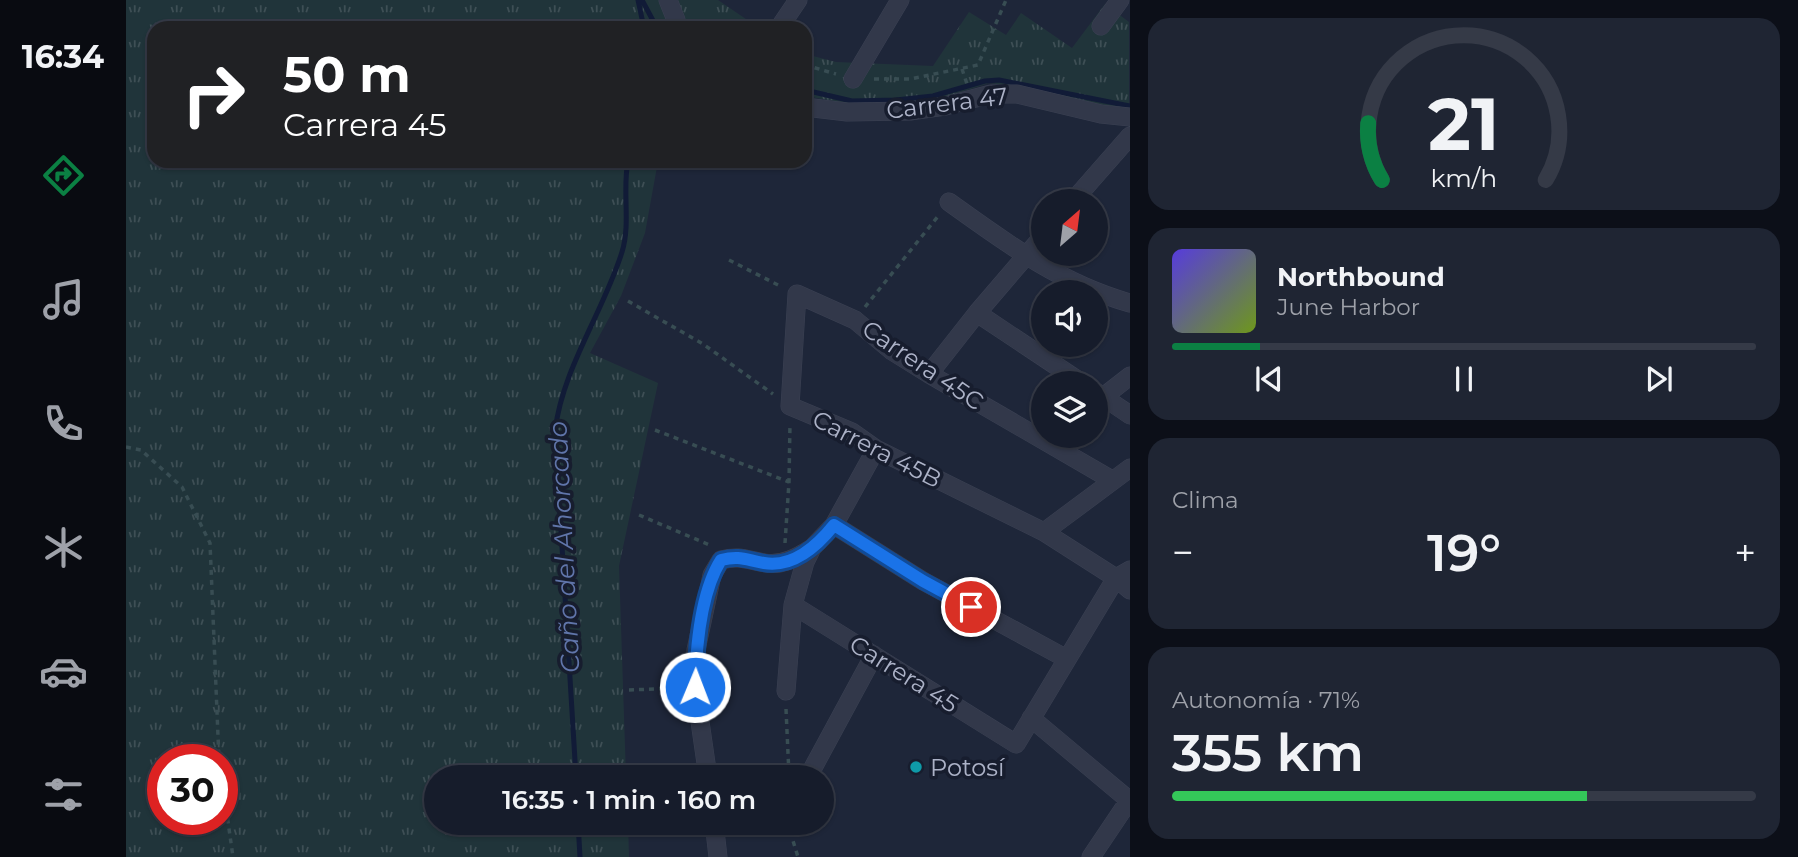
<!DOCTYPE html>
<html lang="es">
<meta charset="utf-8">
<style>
body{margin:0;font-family:Montserrat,sans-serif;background:#1f2533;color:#f1f3f6;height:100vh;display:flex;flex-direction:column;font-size:26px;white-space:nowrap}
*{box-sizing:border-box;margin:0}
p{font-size:23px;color:#9ea1a9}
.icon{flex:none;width:38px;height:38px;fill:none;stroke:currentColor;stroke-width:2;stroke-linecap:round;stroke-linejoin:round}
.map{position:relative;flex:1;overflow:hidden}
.side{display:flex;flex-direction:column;gap:18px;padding:18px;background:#0c0f18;width:668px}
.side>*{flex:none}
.banner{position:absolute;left:21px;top:21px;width:665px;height:147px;border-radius:21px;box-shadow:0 2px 5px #0004,0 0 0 2px #353a47;background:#202124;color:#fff;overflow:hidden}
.needle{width:46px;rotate:28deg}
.tools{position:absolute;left:905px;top:189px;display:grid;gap:14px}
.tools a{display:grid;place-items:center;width:77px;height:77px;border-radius:50%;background:#161c2b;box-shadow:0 2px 5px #0004,0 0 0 2px #353a47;font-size:35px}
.speed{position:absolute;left:21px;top:744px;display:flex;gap:14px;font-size:35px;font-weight:700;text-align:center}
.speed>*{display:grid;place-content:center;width:91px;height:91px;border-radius:50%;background:#161c2b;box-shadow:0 2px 5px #0004,0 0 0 2px #353a47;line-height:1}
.speed .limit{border:10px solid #d22;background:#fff;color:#111}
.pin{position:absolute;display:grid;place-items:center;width:60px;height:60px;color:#fff;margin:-30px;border:4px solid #fff;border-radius:50%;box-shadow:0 2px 7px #0007}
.me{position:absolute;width:77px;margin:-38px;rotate:1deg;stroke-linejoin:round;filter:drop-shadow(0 0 5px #0008)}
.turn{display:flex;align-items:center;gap:24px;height:147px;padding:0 21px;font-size:32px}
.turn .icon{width:91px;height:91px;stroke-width:2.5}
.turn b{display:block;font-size:49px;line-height:60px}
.big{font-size:52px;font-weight:600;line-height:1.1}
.side .card{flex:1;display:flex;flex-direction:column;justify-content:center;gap:10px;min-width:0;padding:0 24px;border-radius:21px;background:#1f2533}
.side .dial{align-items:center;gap:0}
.dial svg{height:182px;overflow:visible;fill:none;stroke:#353a47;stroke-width:7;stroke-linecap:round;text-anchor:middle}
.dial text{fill:#f1f3f6;stroke:none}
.song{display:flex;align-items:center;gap:21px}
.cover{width:84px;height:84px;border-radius:10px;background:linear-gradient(135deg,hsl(250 70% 55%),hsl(80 70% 35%))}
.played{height:7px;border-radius:4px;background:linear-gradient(90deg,#0b8043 15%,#353a47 15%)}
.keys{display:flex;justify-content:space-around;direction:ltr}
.heat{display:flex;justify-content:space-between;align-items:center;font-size:38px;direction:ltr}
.charge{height:10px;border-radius:5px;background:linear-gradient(90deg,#34c759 71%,#353a47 0)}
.trip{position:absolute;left:298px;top:765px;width:410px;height:70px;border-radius:35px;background:#161c2b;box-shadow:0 2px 5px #0004,0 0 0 2px #353a47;font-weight:600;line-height:70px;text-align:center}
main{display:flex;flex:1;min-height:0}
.tabs{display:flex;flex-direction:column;width:126px;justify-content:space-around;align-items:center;background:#090b11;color:#9ea1a9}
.tabs .icon{width:49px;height:49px}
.tabs .selected{color:#0b8043}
.tabs b{font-size:32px;color:#f1f3f6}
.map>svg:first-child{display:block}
</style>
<main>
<nav class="tabs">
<b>16:34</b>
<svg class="icon selected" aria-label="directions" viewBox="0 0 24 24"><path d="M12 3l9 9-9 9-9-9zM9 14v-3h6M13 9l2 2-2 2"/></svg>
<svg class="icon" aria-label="music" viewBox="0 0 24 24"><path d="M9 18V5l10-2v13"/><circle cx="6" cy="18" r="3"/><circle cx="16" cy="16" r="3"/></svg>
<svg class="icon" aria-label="phone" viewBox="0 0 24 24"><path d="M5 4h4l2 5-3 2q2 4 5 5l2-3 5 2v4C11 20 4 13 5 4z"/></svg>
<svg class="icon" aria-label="climate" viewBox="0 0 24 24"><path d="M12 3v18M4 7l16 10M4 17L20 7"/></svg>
<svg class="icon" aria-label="car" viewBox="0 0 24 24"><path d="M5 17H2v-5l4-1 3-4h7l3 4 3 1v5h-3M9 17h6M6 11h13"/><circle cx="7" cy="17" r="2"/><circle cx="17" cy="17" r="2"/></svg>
<svg class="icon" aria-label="filters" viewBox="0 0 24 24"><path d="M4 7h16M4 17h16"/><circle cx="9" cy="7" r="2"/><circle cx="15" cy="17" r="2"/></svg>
</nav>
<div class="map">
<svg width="1004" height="857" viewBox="0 0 1004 857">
<defs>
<pattern id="grass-tufts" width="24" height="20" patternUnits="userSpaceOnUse" patternTransform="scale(1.75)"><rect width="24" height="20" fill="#20343a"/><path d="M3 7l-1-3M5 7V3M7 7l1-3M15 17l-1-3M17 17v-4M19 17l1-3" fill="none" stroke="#3e4f55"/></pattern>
</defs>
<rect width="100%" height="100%" fill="#1e2639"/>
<path fill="url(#grass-tufts)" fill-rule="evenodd" d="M0,0H592L633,28H28V161H532L519,233L495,296L464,353L532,383L493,566L500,777H310V822L502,823L503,857H0ZM37,760H96V819H37Z
M979,4L1003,22V111L888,86L863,83L810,100L756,104L731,105L679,96V54L710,62L807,66L843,12L880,35L895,13L946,48Z"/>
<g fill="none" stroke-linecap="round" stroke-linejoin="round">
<path stroke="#111b37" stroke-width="5" d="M512,0L518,28
M516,0L531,28
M679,90L726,101L770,100L807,96L859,81L873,80L1004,106
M450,777L429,431C437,367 477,313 496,252C505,223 496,190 502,161
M452,822L454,857"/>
<g stroke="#3b4153" stroke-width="19">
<path id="street" d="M542,0L550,20
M975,26L994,0
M653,28L672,0
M727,79L774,0
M679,107L721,112L784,111L819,106L865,94H891L975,114L1004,117
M947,201L1004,136
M823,202C880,243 935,284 1004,303
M851,313L956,383
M803,374L851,313L917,236
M970,392L1004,415
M977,397L1004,376
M986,480L803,374L766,351L729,320L671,294L664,406L726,432L750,449L918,532L990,578L1004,590
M708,525L797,581L941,659
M918,532L1004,468
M667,605L890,744L990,578L1004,570
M660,691L667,605L679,562L686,548L708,525L750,449
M905,718L1004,801
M582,777L569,687L570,650L586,575L595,560C614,555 621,560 639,563C656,566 672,557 686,548
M682,777L748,655
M588,822L592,857
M965,857L1004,799"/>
</g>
<path stroke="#384d53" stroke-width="3.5" stroke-dasharray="5 5" stroke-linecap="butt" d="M679,65L710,74
M836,69L841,84
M748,79H784L852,65L880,0
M603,260L656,287
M502,301L577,344L647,394
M739,307L813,215
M529,430L663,482
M0,447L15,450L56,487L84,543L93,760
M513,515L586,546
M659,543L663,482L664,424
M503,690L553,688
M660,709L663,775
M96,779L107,857
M664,822L663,828L672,857"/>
<use href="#street" stroke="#32384a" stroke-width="18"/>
</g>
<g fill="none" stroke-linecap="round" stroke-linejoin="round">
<g stroke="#114b97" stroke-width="18">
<path id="route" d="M569,687C570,648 574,593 595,560C614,555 620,560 638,563C667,568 692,545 708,525L797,581L845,607"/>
</g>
<use href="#route" stroke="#1a73e8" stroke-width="12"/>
</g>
<circle fill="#0f9aa8" stroke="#171d2e" stroke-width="2.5" cx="790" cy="767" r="7"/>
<g text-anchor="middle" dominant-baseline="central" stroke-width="7" stroke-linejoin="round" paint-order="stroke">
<g font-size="24" fill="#acb2c7" stroke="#171d2e">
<text transform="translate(821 103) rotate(-7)">Carrera 47</text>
<text transform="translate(797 365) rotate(34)">Carrera 45C</text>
<text transform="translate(751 449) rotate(27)">Carrera 45B</text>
<text transform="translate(778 674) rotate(32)">Carrera 45</text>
</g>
<g font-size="24" fill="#acb2c7" stroke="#171d2e" text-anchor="start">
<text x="804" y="767">Potosí</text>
</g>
<g font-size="26" font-style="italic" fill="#6075aa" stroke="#171d2e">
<text transform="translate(438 547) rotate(-93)">Caño del Ahorcado</text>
</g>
</g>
</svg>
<div class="tools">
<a><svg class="needle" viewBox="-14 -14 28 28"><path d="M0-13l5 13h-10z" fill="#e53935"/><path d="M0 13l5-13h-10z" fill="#9ea1a9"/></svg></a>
<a><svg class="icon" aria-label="sound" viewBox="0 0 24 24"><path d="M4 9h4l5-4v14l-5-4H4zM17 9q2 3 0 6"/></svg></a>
<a><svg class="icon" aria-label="layers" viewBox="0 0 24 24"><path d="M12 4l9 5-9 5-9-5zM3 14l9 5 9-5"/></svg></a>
</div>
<div class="speed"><div class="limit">30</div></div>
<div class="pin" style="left:845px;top:607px;background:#d93025"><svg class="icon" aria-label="arrive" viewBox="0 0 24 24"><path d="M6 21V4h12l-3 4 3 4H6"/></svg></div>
<svg class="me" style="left:569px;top:687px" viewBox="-20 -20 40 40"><circle r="17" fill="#1a73e8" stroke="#fff" stroke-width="3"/><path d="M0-11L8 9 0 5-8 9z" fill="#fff"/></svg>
<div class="trip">16:35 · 1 min · 160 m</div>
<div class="banner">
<div class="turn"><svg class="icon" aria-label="right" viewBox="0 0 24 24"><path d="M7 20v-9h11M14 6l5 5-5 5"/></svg><div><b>50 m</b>Carrera 45</div></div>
</div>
</div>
<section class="side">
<div class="card dial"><svg viewBox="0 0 100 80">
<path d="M14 69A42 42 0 1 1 86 69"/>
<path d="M14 69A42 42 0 0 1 8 44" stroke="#0b8043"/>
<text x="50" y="56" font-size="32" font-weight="700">21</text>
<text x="50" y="72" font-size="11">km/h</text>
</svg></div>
<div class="card">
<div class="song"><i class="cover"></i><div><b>Northbound</b><p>June Harbor</p></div></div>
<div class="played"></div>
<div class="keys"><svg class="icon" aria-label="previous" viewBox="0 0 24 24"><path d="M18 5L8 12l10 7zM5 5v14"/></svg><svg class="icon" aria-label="pause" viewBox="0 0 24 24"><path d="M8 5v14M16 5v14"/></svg><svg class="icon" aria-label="next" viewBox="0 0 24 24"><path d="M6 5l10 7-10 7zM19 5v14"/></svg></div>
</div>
<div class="card"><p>Clima</p>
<div class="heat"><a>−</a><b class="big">19°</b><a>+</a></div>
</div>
<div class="card"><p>Autonomía · 71%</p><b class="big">355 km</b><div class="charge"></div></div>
</section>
</main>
